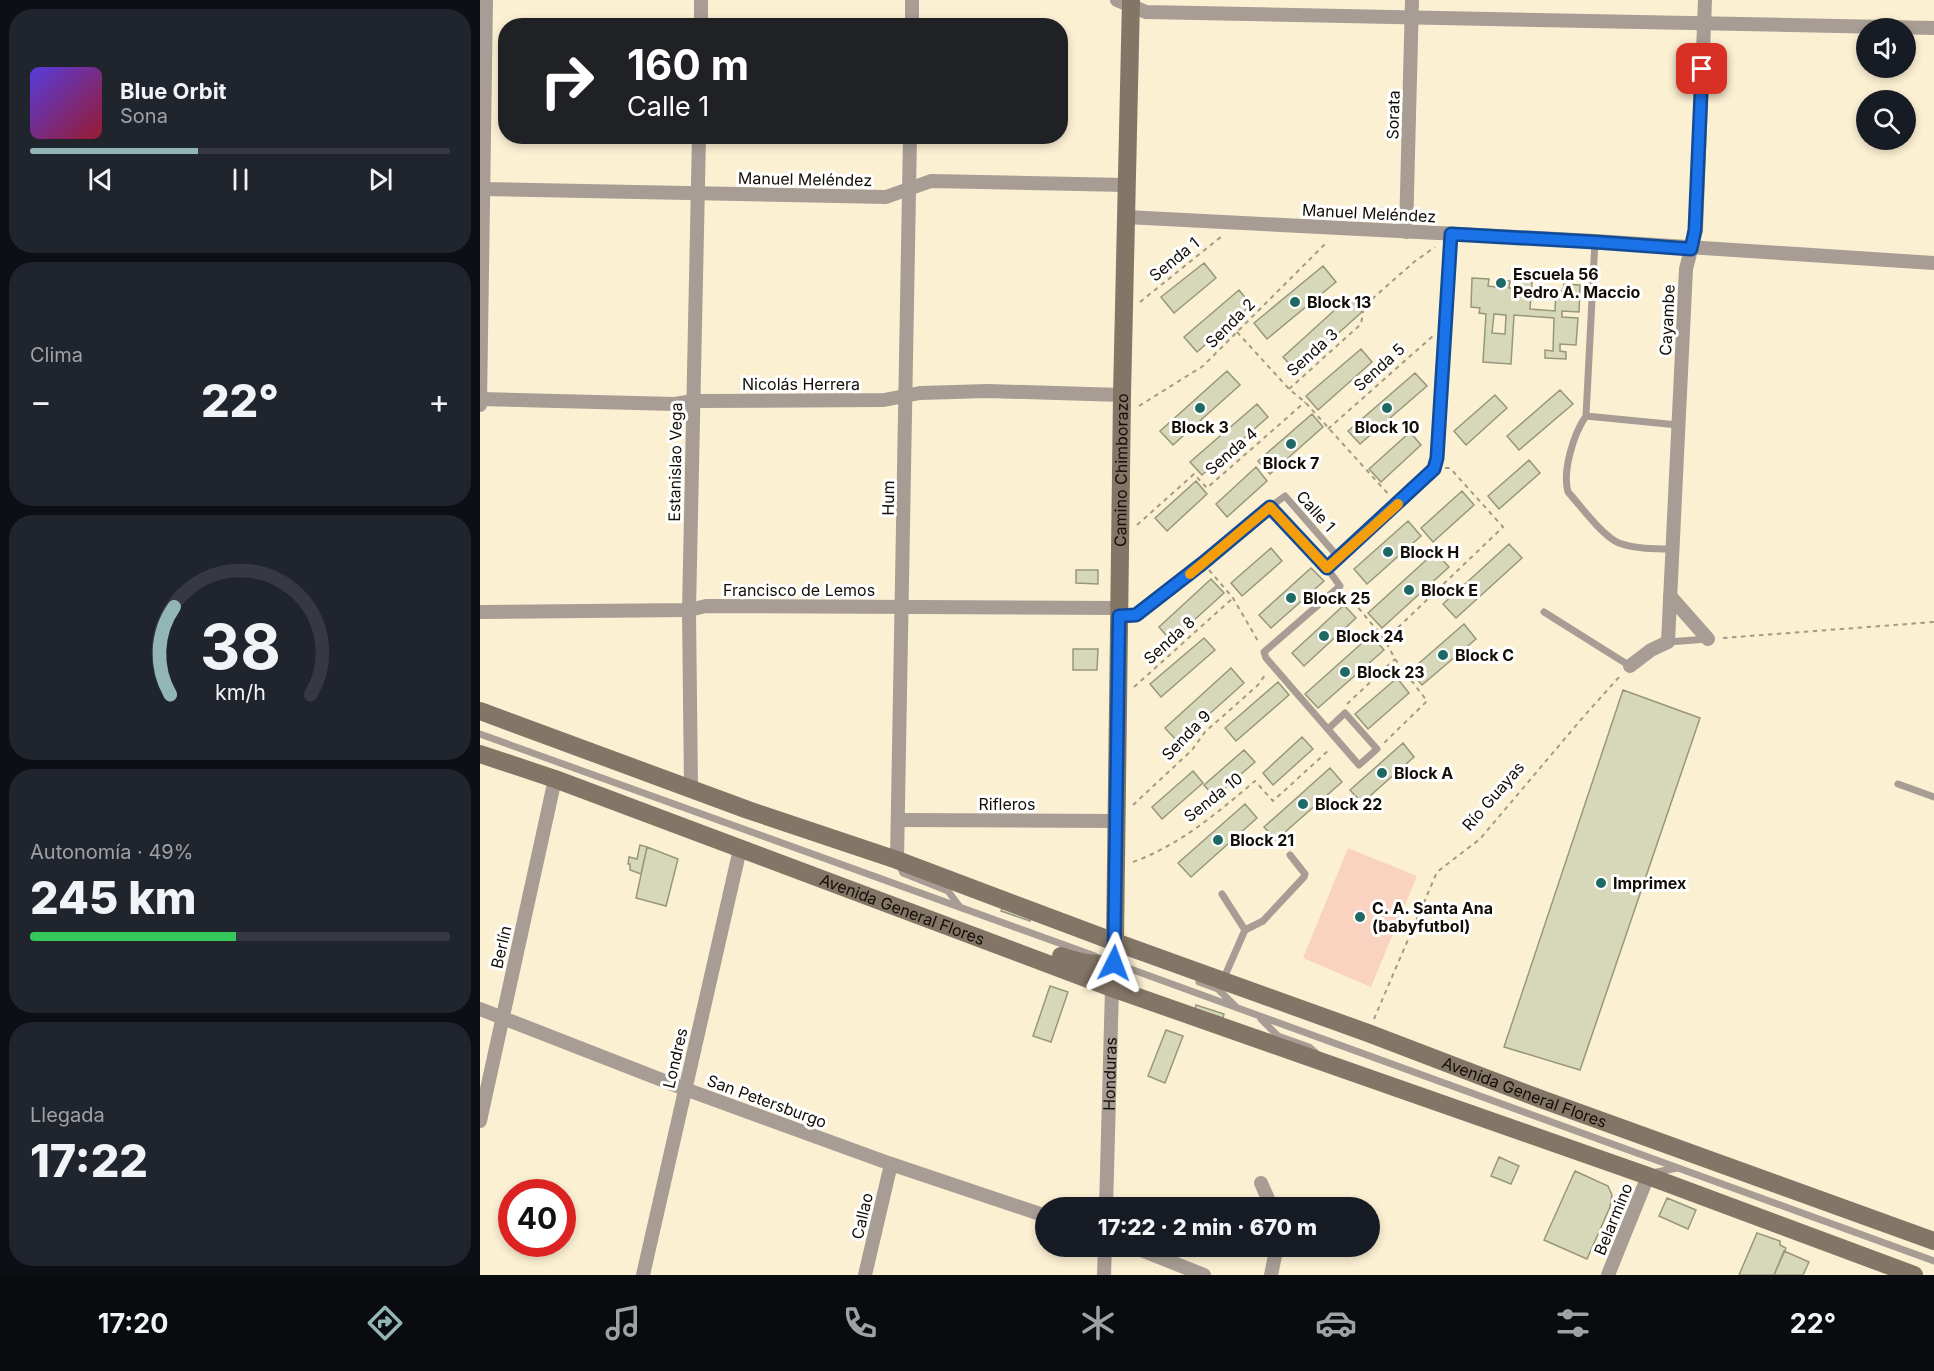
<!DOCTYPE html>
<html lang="es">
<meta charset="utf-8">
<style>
body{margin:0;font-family:Inter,sans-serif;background:#20242c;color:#f1f3f6;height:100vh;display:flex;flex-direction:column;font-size:22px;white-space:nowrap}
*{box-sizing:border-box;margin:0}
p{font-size:20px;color:#9ea1a6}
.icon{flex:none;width:33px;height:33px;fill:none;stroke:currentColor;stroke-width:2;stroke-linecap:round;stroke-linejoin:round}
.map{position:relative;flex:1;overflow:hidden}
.drawer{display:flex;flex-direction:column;gap:9px;padding:9px;background:#0d0f14;width:480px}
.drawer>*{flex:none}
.top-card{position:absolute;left:18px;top:18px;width:570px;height:126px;border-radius:24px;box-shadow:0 3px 9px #0003;background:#202124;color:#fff;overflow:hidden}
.controls{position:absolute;left:1376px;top:18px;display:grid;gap:12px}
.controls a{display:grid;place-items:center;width:60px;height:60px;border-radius:50%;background:#171b24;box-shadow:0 3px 9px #0003;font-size:30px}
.speed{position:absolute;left:18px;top:1179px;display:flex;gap:12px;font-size:30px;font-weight:700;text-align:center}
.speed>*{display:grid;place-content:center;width:78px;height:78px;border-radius:50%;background:#171b24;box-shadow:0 3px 9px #0003;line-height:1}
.speed .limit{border:9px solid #d22;background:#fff;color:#111}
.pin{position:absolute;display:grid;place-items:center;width:51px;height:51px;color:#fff;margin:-26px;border-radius:12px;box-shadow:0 3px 9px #0006}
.me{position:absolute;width:66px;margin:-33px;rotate:3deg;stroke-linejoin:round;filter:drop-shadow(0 0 4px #0008)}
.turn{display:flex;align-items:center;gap:21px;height:126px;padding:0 30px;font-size:27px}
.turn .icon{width:78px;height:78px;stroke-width:2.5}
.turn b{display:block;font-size:42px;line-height:51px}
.big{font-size:45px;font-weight:800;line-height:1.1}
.drawer .card{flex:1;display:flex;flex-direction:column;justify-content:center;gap:9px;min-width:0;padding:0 21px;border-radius:24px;background:#20242c}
.drawer .dial{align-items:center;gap:0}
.dial svg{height:156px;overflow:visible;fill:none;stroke:#363941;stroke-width:7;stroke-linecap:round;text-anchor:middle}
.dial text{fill:#f1f3f6;stroke:none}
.song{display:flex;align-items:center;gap:18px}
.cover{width:72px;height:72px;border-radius:9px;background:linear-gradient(135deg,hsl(250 70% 55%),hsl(350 70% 35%))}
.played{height:6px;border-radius:3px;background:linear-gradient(90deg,#92b5b5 40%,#363941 40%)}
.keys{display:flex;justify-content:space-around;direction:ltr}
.heat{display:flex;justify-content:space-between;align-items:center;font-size:33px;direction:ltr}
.charge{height:9px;border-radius:4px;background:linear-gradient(90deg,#34c759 49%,#363941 0)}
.trip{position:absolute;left:555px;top:1197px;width:345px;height:60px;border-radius:30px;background:#171b24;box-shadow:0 3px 9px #0003;font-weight:800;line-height:60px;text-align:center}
.menu{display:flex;height:96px;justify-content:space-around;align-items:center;background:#090b0e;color:#9ea1a6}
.menu .icon{width:42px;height:42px}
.menu .selected{color:#92b5b5}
.menu b{font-size:27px;color:#f1f3f6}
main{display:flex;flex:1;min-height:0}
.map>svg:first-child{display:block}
</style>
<main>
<section class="drawer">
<div class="card">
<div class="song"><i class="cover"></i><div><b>Blue Orbit</b><p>Sona</p></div></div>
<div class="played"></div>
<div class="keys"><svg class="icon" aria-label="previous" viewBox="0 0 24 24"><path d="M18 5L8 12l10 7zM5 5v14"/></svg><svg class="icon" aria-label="pause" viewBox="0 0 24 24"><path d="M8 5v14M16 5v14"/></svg><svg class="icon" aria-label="next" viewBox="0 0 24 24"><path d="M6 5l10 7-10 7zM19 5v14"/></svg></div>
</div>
<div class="card"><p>Clima</p>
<div class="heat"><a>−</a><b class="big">22°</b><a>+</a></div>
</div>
<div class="card dial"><svg viewBox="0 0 100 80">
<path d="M14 69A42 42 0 1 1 86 69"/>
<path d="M14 69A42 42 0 0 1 16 24" stroke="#92b5b5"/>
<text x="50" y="56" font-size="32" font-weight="700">38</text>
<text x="50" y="72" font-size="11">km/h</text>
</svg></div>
<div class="card"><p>Autonomía · 49%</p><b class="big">245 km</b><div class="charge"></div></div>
<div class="card"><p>Llegada</p><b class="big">17:22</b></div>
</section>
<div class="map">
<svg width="1454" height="1275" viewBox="0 0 1454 1275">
<rect width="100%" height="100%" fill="#fcf0d3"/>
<path fill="#f9d3c0" d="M868,848L937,876L891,987L823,958Z"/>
<path fill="#d7d8ba" stroke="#96977b" stroke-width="1.5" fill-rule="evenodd" d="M724,263L736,278L694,313L681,297Z
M843,266L856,282L787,339L774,323Z
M992,278L1009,279L1008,286L1015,287L1016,280L1030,281L1029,288H1036V281L1052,282L1050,309L1075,311L1076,290L1083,291L1084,284L1100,285L1099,312L1082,311V317L1098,318L1096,345L1080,344V351L1086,352V359L1065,358V350L1073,351L1074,318L1034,315L1031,364L1003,362L1006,314L999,313L1000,308L991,307ZM1014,314L1026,315L1025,334L1012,333Z
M759,290L771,305L717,352L704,337Z
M869,297L882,312L816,371L803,357Z
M881,349L892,362L838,410L826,396Z
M747,371L760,385L693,445L680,431Z
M935,373L947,386L880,444L868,431Z
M1080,390L1093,404L1039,450L1027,436Z
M1015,395L1027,408L986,445L974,431Z
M777,404L788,417L722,475L710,462Z
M832,414L843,427L790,474L778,461Z
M930,432L941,445L901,482L889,469Z
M1049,460L1060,473L1019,509L1008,496Z
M776,467L787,481L747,517L736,504Z
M716,481L727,494L687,531L675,518Z
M982,491L994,505L953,542L941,528Z
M928,521L941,536L887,584L874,569Z
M1029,544L1042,558L976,618L963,604Z
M791,548L802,561L762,596L751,583Z
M955,552L969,567L902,628L888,613Z
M831,568L844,581L791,628L779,615Z
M596,570H618V584L596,583Z
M731,579L744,593L691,641L679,627Z
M864,605L876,618L824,666L812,653Z
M984,624L996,639L942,685L930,671Z
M891,635L904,650L838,708L825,694Z
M724,638L735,650L681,697L670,684Z
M593,649H618L617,670H593Z
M751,668L764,683L698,742L685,728Z
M917,678L929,693L888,729L875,714Z
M798,682L809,695L756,741L745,728Z
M1143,690L1220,718L1100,1070L1024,1047Z
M822,737L833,749L793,785L783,773Z
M923,743L934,757L882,803L870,790Z
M764,750L775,762L735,797L724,785Z
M850,768L862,782L796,840L784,827Z
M713,771L723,783L682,819L672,807Z
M765,804L777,818L711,877L698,863Z
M160,845L167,847L161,874L150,870V864H148L149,857L157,859Z
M167,847L198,859L186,906L156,898Z
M523,907L551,916L550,921L521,911Z
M570,986L588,992L571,1042L553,1036Z
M716,1005L744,1014L743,1018L715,1009Z
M686,1030L703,1036L685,1083L668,1076Z
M1019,1157L1039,1166L1031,1184L1011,1176Z
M1095,1171L1128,1186L1132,1195L1130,1207L1107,1259L1064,1240Z
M1187,1198L1216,1210L1208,1229L1179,1216Z
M1277,1233L1300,1241V1245L1306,1248L1294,1275H1259Z
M1304,1251L1329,1262L1323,1275H1294Z"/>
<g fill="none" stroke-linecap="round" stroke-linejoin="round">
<path stroke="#a49b86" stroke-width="2" stroke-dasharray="4.5 4.5" stroke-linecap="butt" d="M660,302L742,236
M757,332L809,389L825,402L910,496
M809,389L881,324L884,306L934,262L955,247
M659,406L723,366L848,241
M848,429L954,335
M657,525L714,474L727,488L825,402
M729,570L753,598L778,641
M867,594L905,640L915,659L947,701L904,743
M1243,638L1454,622
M905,640L1023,527L970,468H965
M654,687L753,598
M867,704L915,659
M653,805L712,750L725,732L778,685L785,675
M653,862C700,845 737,813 775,781L793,801L850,749
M894,1019L957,872L1000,839L1104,716L1140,676"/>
<path stroke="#a79d94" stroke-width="7" d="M1115,241L1106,416L1198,425
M1106,416C1094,433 1082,471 1088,492C1101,506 1122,536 1139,543C1156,549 1174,549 1192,549
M790,507L805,496L859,558
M847,568L860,586L784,652L786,658L879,765L897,749L865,713L848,729
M1064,612L1150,666
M639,616L656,615L723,563L790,507L847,568L954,469L957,458L971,234
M1188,642L1228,639
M0,734L615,956
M1418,784L1454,797
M419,864L423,873L468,891L480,907
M742,894L765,930L743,980
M765,930L783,921L824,877L825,874L810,855
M634,963L1454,1261
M719,982L738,989L756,1007
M781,1019L798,1036L829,1047L836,1053
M1172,1173L1197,1168"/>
<g stroke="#a79d94" stroke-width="14">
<path d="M637,0L666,12L1454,28"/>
<path d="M221,26V0"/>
<path d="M432,26V0"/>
<path d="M0,189L406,197L451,181L646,185"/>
<path d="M646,217L1115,241L1454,263"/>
<path d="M926,232L932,0"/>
<path d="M0,399L195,404L213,401L404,400L440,393L508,391L642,395"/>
<path d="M0,405L6,0"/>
<path d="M1190,596L1228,639"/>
<path d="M0,612L209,610L226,606L639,608"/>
<path d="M1150,666L1171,650L1188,642L1206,269L1216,230L1225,0"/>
<path d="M211,789L209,610L219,136"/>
<path d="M418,820L636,821"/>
<path d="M417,860L430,136"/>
<path d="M0,1009L205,1089L411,1164L566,1216"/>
<path d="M0,1121L75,779"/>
<path d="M781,1183L792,1208"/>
<path id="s1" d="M626,1208L632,988"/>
<path d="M651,1246L724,1275"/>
<path d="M163,1275L260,849"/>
<path d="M385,1275L411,1164"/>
<path d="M624,1275L625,1246"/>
<path d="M791,1275L797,1246"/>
<path d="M1128,1275L1168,1176"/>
</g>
<g stroke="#837667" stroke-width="18">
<path id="s2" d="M0,711L268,810L417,860L635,942L888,1033L1061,1099L1454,1241"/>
<path id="s3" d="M0,754L75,779L632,988L1168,1176L1434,1275"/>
<path d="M581,956C600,963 613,965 634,963"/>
<path id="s4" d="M632,988L635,942L642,395L651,0"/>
</g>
</g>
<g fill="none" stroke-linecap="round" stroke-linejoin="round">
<g stroke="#114b97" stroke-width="15">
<path id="route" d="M634,963L639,616L656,615L723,563L790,507L847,568L954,469L957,458L971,234L1115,242L1211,249L1215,230L1222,69"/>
</g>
<use href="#route" stroke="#1a73e8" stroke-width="10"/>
<path stroke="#f59e0b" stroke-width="10" d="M710,574L790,507L847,568L918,504"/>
</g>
<g fill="#1e6965" stroke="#fff" stroke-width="2">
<circle cx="1021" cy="283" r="6"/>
<circle cx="815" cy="302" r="6"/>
<circle cx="720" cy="408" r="6"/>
<circle cx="907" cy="408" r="6"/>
<circle cx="811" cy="444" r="6"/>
<circle cx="908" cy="552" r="6"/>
<circle cx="929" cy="590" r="6"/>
<circle cx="811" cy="598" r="6"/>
<circle cx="844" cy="636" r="6"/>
<circle cx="963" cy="655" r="6"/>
<circle cx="865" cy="672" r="6"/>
<circle cx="902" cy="773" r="6"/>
<circle cx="823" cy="804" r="6"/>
<circle cx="738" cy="840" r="6"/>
<circle cx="1121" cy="883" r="6"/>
<circle cx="880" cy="917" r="6"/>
</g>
<g text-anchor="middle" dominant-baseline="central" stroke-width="6" stroke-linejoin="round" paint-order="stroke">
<g font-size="16" fill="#120e05" stroke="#fff">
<text transform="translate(913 115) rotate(-88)">Sorata</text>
<text transform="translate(325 179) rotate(1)">Manuel Meléndez</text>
<text transform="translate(889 213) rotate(3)">Manuel Meléndez</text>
<text transform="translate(694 259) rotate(-39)">Senda 1</text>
<text transform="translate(1187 320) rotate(-87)">Cayambe</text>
<text transform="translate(750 323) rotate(-45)">Senda 2</text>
<text transform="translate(832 352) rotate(-42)">Senda 3</text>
<text transform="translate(899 367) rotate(-42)">Senda 5</text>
<text x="321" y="384">Nicolás Herrera</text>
<text transform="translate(751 451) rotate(-41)">Senda 4</text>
<text transform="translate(195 462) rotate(-89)">Estanislao Vega</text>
<text stroke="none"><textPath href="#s4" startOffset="518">Camino Chimborazo</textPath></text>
<text transform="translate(408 498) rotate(-89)">Hum</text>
<text transform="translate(836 511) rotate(48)">Calle 1</text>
<text x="319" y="590">Francisco de Lemos</text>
<text transform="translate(689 640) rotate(-42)">Senda 8</text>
<text transform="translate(706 735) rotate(-46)">Senda 9</text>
<text transform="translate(1013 796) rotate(-49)">Río Guayas</text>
<text transform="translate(733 797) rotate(-38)">Senda 10</text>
<text x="527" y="804">Rifleros</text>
<text stroke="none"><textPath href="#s3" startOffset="450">Avenida General Flores</textPath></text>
<text transform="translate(21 947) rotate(-77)">Berlín</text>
<text transform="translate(195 1058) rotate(-77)">Londres</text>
<text stroke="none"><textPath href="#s1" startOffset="134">Honduras</textPath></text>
<text stroke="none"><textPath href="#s2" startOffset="1112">Avenida General Flores</textPath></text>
<text transform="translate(287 1101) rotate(20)">San Petersburgo</text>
<text transform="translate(382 1216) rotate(-77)">Callao</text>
<text transform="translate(1133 1219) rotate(-68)">Belarmino</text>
</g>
<g font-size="16" font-weight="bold" fill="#120e05" stroke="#fff" text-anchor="start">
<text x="1033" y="274">Escuela 56<tspan x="1033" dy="18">Pedro A. Maccio</tspan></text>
<text x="827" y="302">Block 13</text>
<text x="720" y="427" text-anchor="middle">Block 3</text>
<text x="907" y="427" text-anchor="middle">Block 10</text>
<text x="811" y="463" text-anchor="middle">Block 7</text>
<text x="920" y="552">Block H</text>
<text x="941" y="590">Block E</text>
<text x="823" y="598">Block 25</text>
<text x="856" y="636">Block 24</text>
<text x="975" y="655">Block C</text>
<text x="877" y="672">Block 23</text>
<text x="914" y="773">Block A</text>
<text x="835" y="804">Block 22</text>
<text x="750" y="840">Block 21</text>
<text x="1133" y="883">Imprimex</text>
<text x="892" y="908">C. A. Santa Ana<tspan x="892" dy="18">(babyfutbol)</tspan></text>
</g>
</g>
</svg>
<div class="controls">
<a><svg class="icon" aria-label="sound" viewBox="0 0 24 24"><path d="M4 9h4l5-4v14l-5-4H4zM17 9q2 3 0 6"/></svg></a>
<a><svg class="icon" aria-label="search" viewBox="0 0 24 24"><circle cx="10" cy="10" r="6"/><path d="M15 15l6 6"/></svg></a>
</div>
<div class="speed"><div class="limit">40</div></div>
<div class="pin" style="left:1222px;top:69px;background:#d93025"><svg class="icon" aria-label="arrive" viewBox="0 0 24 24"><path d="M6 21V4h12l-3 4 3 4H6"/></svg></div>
<svg class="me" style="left:634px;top:963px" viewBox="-20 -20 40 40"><path d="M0-17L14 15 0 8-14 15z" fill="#1a73e8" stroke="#fff" stroke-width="4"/></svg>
<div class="trip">17:22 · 2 min · 670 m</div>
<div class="top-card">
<div class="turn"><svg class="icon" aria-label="right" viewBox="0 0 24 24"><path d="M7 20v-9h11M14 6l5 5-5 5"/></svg><div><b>160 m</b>Calle 1</div></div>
</div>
</div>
</main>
<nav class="menu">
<b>17:20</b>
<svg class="icon selected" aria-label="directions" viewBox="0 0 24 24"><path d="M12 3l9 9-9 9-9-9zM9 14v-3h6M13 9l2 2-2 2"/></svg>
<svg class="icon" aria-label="music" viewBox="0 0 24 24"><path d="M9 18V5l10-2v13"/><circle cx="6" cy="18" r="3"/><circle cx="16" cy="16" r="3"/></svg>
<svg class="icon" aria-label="phone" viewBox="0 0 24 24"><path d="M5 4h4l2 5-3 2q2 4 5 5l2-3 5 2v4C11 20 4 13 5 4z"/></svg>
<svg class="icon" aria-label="climate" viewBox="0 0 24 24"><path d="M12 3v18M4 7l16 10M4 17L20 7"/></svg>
<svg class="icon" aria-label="car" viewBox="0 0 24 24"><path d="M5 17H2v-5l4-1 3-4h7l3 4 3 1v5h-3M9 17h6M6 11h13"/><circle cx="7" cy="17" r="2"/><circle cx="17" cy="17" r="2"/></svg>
<svg class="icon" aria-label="filters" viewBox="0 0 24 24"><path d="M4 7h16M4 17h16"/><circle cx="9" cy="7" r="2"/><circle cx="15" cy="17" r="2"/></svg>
<b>22°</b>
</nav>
